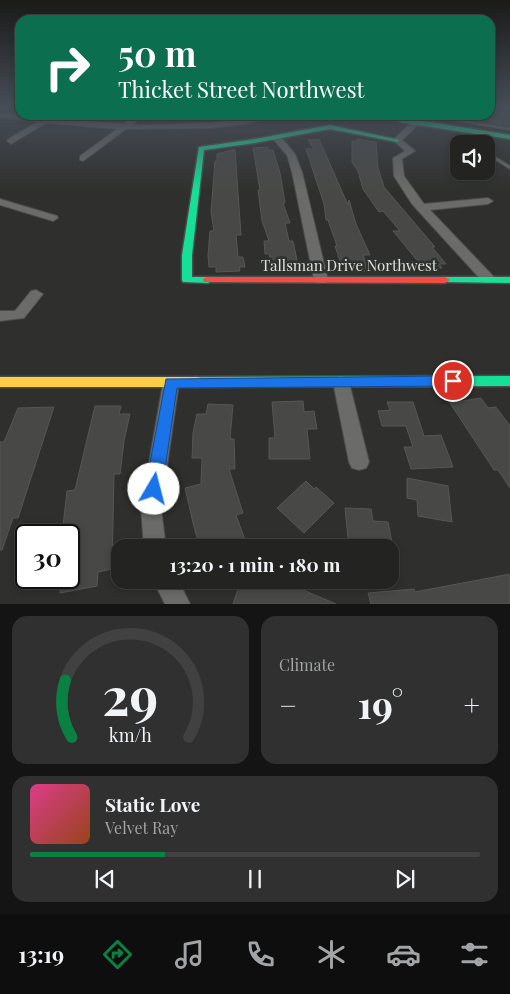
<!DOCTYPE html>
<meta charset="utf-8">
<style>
body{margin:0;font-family:"Playfair Display",serif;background:#2f302f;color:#f1f3f6;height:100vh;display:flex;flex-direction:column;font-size:19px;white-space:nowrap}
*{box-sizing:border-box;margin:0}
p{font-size:16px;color:#a3a4a5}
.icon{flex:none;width:28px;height:28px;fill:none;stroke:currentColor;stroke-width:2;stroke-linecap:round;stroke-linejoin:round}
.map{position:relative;height:604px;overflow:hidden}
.sheet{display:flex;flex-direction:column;gap:12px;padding:12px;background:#131413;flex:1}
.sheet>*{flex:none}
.hud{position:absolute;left:15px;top:15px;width:480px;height:105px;border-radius:15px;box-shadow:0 2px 8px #0003,0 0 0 1px #404140;background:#0b6e4f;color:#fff;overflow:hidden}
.fabs{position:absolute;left:450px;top:135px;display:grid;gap:10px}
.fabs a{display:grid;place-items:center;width:45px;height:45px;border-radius:10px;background:#232422;box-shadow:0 2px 8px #0003,0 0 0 1px #404140;font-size:25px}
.speed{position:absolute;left:15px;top:524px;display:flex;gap:10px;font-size:25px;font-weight:700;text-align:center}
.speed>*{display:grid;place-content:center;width:65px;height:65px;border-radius:50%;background:#232422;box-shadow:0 2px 8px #0003,0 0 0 1px #404140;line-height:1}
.speed .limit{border:2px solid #111;border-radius:8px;background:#fff;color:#111}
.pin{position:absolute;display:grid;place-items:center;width:42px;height:42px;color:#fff;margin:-21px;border:2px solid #fff;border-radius:50%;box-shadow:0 1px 5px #0007}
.me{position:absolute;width:55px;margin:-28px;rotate:8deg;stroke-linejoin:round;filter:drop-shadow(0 0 4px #0008)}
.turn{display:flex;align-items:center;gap:18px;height:105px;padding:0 20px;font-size:22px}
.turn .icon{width:65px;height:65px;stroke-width:2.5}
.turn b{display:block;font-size:35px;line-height:42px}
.big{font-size:38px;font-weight:700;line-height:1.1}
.sheet .tile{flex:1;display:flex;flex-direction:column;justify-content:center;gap:8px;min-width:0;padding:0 18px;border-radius:15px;background:#2f302f}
.sheet .dial{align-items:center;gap:0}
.dial svg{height:130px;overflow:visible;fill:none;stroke:#404140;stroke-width:7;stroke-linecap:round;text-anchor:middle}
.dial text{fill:#f1f3f6;stroke:none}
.song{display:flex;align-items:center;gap:15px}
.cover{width:60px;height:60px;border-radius:8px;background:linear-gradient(135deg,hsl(330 70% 55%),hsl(20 70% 35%))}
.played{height:5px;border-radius:2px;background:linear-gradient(90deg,#0b8043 30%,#404140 30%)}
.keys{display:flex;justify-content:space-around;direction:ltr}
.heat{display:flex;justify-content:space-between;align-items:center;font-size:28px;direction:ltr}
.sheet .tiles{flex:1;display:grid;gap:12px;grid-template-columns:1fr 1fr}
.tile:last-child{grid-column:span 2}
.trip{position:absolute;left:111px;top:539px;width:288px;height:50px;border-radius:15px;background:#232422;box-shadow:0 2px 8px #0003,0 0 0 1px #404140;font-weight:700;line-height:50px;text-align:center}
.tabs{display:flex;height:80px;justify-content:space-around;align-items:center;background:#0e0e0e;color:#a3a4a5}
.tabs .icon{width:35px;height:35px}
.tabs .on{color:#0b8043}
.tabs b{font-size:22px;color:#f1f3f6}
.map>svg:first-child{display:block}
</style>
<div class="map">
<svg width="510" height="604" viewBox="0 0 510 604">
<rect width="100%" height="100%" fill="#2f302e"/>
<path fill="#484947" stroke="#565654" d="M493,108H510V126L477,121V115H497Z
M319,139L348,205L349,200L356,224L370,255H363L369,271L350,272L348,267H342L335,246H337L328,220H326L324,204L306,149H314L308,140Z
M357,139L376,142L378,168L384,187L435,247H432L446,264H439L442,268L425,270L393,231H400L383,211L379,212L363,189L358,171L352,162V141H357Z
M268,147V150H273L280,173L285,203H283L290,223H285L289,241H293L298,265L292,266L293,272H273L269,254H265L264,241H269L262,221L258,190H260L253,148Z
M232,150H235L241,235H236L238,257H243L245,267H239L240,271L216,272V267H209L208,255L210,231H214L211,212L215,161H217V154Z
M481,398L488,408L496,407L510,426V488L498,470H494L450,403Z
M303,401L304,412L314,411L317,429H307L310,459H269V438H275L272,402Z
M387,402H413L424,436L441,435L453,467L411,469L404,447H413L406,426H382L378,411L390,410Z
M208,404L233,405L230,439H234L235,469H229L243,513L236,515L248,548H200L194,527L185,488L201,484L202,458H192L193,433L197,414H206Z
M95,406H121L119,414H130L124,441L120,474H114L112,569L98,572L97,586L60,593L62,578H69V535H62L67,491L75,490Z
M54,407L18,518H13L2,550H0V442H4L18,408Z
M407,478L448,486L452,522L418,516L417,500L407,498Z
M306,481L314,489L316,487L334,503L304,533L277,508Z
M345,508L371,509L373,521L388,522L393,548H349Z
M510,574V604H371L368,593L414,589L415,592Z
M241,580H290L304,585L303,590L336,604H233Z"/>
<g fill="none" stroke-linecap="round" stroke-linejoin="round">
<g stroke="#4c4d4b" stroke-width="2">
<path id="lane" d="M421,115H430L510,128V130Z
M486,151L510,166V169L486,154Z"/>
</g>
<g stroke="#4c4d4b" stroke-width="2">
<path id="street" d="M0,113L123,124L135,115H144L132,125H141L211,123L269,115H285L246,124L211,128L126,129L83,161L80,160V156L117,129L46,123L11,144L7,141L8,139L37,122L0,117Z
M413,121L420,123L402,140L415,151L402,159L404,176L424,204L488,198L493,201L488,204L430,210L494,277L496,280L494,283H484L412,204L394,176L393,158L405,151L393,140Z
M273,135H279L295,154L302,172L328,280L326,283H316L314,280L292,172L287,155L273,139Z
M0,199L57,216L58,218L53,221L0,205Z
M36,290L43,294L24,318L0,321V311H15L31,291Z
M341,376L347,378L349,382L369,462L366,468L359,470L352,468L349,462L333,382L335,378Z
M171,377L177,379L179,383L161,508L166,548H144L141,508L163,383L165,379Z
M153,580H178L190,604H165Z"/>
</g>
<g stroke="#4c4d4b" stroke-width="3">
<path id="fast" d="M377,115H387L510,135V139L404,123Z
M330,125L400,140L397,142L330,129L255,143L204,150L192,255V277H208L213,280L208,283L183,282L182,280V255L199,147L255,139Z
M445,277H510V283L441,282L440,280L441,278Z
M510,376V386L196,387L191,386L189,382L191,378L196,377Z"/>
</g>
<g stroke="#4c4d4b" stroke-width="3">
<path id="slow" d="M0,377H196L201,378L203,382L201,386L196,387H0Z"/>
</g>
<g stroke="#4c4d4b" stroke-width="3">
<path id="jam" d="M208,277H445L450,280L445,283L204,282L203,280L204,278Z"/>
</g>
<use href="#lane" fill="#6b6c6a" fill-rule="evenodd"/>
<use href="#street" fill="#6b6c6a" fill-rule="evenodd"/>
<use href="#fast" fill="#16e098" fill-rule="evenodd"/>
<use href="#slow" fill="#ffcf43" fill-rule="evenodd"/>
<use href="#jam" fill="#f24e42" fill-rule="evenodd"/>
</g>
<linearGradient id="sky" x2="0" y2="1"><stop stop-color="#1a1a19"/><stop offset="0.56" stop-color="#474e57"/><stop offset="1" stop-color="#474e57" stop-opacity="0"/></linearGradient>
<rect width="510" height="192" fill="url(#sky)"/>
<path fill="#1a73e8" stroke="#114b97" d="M453,376L458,377L460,381L458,384L453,386L177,388L162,489L160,494L154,496L148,494L145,489L166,379Z"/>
<g text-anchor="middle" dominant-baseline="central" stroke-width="5" stroke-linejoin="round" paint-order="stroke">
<g font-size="15" fill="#e0e1df" stroke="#2f312d">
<text x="349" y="265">Tallsman Drive Northwest</text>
</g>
</g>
</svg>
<div class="fabs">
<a><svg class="icon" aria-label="sound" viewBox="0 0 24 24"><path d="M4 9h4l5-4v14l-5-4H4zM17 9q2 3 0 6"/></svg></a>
</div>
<div class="speed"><div class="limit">30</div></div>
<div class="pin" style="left:453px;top:381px;background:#d93025"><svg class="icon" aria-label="arrive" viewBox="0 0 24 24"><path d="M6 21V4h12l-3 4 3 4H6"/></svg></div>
<svg class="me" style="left:154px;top:489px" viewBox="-20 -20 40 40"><circle r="19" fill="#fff"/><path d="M0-13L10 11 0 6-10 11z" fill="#1a73e8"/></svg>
<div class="trip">13:20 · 1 min · 180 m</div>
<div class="hud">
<div class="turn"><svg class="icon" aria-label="right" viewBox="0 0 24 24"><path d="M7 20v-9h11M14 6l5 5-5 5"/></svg><div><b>50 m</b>Thicket Street Northwest</div></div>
</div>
</div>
<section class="sheet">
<div class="tiles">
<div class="tile dial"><svg viewBox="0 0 100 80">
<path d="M14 69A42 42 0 1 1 86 69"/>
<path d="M14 69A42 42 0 0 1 10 34" stroke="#0b8043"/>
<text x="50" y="56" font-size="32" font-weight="700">29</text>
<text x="50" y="72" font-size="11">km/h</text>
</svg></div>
<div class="tile"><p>Climate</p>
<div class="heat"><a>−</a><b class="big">19°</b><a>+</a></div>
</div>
<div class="tile">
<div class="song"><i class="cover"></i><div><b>Static Love</b><p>Velvet Ray</p></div></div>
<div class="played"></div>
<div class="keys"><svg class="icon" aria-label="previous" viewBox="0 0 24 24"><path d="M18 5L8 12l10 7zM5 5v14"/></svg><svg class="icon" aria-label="pause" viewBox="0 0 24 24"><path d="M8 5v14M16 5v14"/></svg><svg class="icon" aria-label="next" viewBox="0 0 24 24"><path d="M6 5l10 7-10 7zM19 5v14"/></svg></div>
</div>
</div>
</section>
<nav class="tabs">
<b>13:19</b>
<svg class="icon on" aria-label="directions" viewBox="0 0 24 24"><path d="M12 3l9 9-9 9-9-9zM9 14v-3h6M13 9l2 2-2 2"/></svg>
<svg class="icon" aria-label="music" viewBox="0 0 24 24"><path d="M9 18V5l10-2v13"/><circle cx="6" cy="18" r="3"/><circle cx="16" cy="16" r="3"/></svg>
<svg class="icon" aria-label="phone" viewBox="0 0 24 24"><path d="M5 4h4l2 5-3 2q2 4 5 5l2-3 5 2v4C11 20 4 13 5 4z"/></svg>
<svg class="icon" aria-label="climate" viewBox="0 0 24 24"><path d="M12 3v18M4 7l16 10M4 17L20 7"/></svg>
<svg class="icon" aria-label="car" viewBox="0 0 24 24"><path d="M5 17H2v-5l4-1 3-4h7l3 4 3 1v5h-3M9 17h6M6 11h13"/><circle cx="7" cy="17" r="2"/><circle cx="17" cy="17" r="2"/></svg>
<svg class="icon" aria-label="filters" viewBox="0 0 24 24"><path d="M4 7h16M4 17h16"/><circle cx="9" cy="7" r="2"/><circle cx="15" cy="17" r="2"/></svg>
</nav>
